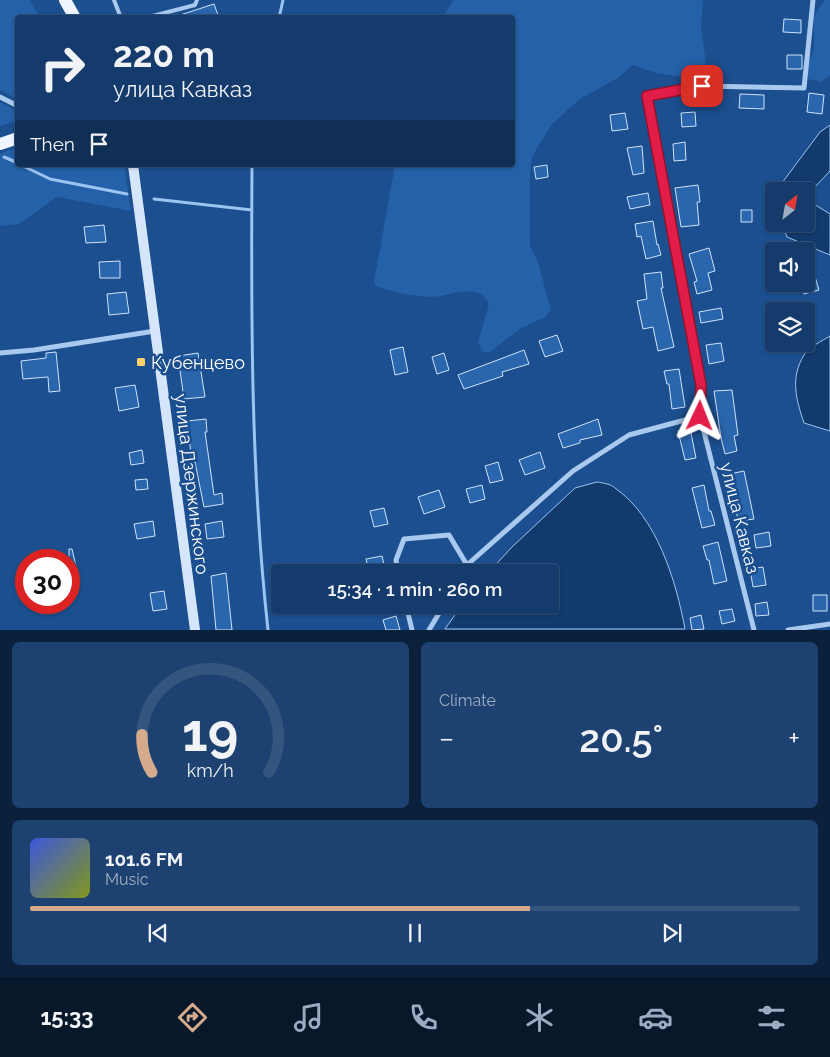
<!DOCTYPE html>
<meta charset="utf-8">
<style>
body{margin:0;font-family:Raleway,sans-serif;background:#1d4271;color:#f1f3f6;height:100vh;display:flex;flex-direction:column;font-size:19px;white-space:nowrap}
*{box-sizing:border-box;margin:0}
p{font-size:16px;color:#9dadc1}
.icon{flex:none;width:28px;height:28px;fill:none;stroke:currentColor;stroke-width:2;stroke-linecap:round;stroke-linejoin:round}
.map{position:relative;height:630px;overflow:hidden}
.side{display:flex;flex-direction:column;gap:12px;padding:12px;background:#0b203b;flex:1}
.side>*{flex:none}
.hud{position:absolute;left:15px;top:15px;width:500px;height:152px;border-radius:5px;box-shadow:0 1px 4px #0004,0 0 0 1px #33557e;background:#143b6b;color:#f1f3f6;overflow:hidden}
.needle{width:32px;rotate:31deg}
.fabs{position:absolute;left:765px;top:182px;display:grid;gap:10px}
.fabs a{display:grid;place-items:center;width:50px;height:50px;border-radius:5px;background:#143b6b;box-shadow:0 1px 4px #0004,0 0 0 1px #33557e;font-size:25px}
.speed{position:absolute;left:15px;top:549px;display:flex;gap:10px;font-size:25px;font-weight:700;text-align:center}
.speed>*{display:grid;place-content:center;width:65px;height:65px;border-radius:50%;background:#143b6b;box-shadow:0 1px 4px #0004,0 0 0 1px #33557e;line-height:1}
.speed .limit{border:8px solid #d22;background:#fff;color:#111}
.pin{position:absolute;display:grid;place-items:center;width:42px;height:42px;color:#fff;margin:-21px;border-radius:10px;box-shadow:0 2px 8px #0006}
.me{position:absolute;width:55px;margin:-28px;rotate:2deg;stroke-linejoin:round;filter:drop-shadow(0 0 4px #0008)}
.turn{display:flex;align-items:center;gap:18px;height:105px;padding:0 15px;font-size:22px}
.turn .icon{width:65px;height:65px;stroke-width:2.5}
.turn b{display:block;font-size:35px;line-height:42px}
.then{display:flex;align-items:center;height:48px;padding:0 15px;background:#0003;gap:10px;font-size:19px}
.big{font-size:38px;font-weight:600;line-height:1.1}
.side .widget{flex:1;display:flex;flex-direction:column;justify-content:center;gap:8px;min-width:0;padding:0 18px;border-radius:8px;background:#1d4271}
.side .dial{align-items:center;gap:0}
.dial svg{height:130px;overflow:visible;fill:none;stroke:#33557e;stroke-width:7;stroke-linecap:round;text-anchor:middle}
.dial text{fill:#f1f3f6;stroke:none}
.song{display:flex;align-items:center;gap:15px}
.cover{width:60px;height:60px;border-radius:8px;background:linear-gradient(135deg,hsl(230 70% 55%),hsl(70 70% 35%))}
.played{height:5px;border-radius:2px;background:linear-gradient(90deg,#d6ab8b 65%,#33557e 65%)}
.keys{display:flex;justify-content:space-around;direction:ltr}
.heat{display:flex;justify-content:space-between;align-items:center;font-size:28px;direction:ltr}
.side .tiles{flex:1;display:grid;gap:12px;grid-template-columns:1fr 1fr}
.widget:last-child{grid-column:span 2}
.trip{position:absolute;left:271px;top:564px;width:288px;height:50px;border-radius:5px;background:#143b6b;box-shadow:0 1px 4px #0004,0 0 0 1px #33557e;font-weight:600;line-height:50px;text-align:center}
.dock{display:flex;height:80px;justify-content:space-around;align-items:center;background:#08182b;color:#9dadc1}
.dock .icon{width:35px;height:35px}
.dock .active{color:#d6ab8b}
.dock b{font-size:22px;color:#f1f3f6}
.map>svg:first-child{display:block}
</style>
<div class="map">
<svg width="830" height="630" viewBox="0 0 830 630">
<rect width="100%" height="100%" fill="#1b4f8f"/>
<path fill="#2461a8" d="M0,0H30L40,17L18,18L17,99L0,90Z
M454,0H703L701,28L706,63L698,79L656,73L633,65L618,78L580,99L551,125L532,157L530,175V246L538,262L551,310L545,317L518,330L489,353L482,351L478,342L488,308L489,303C486,298 481,293 474,292C463,290 451,294 440,296C425,299 390,292 376,286L374,282L395,165H512V18L442,17Z
M825,0H830V75L821,82L808,79L806,71L814,49V16Z
M0,102L16,111L18,116L13,122L0,126Z
M17,147L18,165H124L131,211L57,197L19,224L0,226V154Z"/>
<path fill="#123a6d" stroke="#9cc4f0" d="M830,125V171L811,191L812,203L830,214V255L787,237L782,224H806V191H776L820,132Z
M830,336V431L804,423C796,399 790,378 804,355C809,347 822,341 830,336Z
M597,482C603,483 611,484 615,488C657,517 676,581 685,629H445L462,605H550V572H489L512,547L575,488Z"/>
<g fill="none" stroke-linecap="round" stroke-linejoin="round">
<path stroke="#9cc4f0" stroke-width="3" d="M279,18L283,0
M4,157L18,163
M21,165L50,179L127,194
M252,165C251,320 251,476 268,630
M154,199L252,210"/>
</g>
<path fill="#2a66ad" stroke="#cfe3fa" d="M214,4L219,18H177V16Z
M784,19L801,20V33L783,32Z
M787,55H802V69H787Z
M809,93L824,95L822,114L807,112Z
M740,94L764,95V109L739,108Z
M695,112L696,126L682,127L681,113Z
M625,113L628,129L612,131L610,115Z
M685,142L686,160L674,161L673,144Z
M642,146L644,173L633,175L627,148Z
M547,165L548,177L536,179L534,167Z
M698,185L700,202H697L699,225L681,227L675,188Z
M648,193L650,205L630,209L627,197Z
M741,210H752V222H741Z
M653,221L657,245L658,244L661,255L646,259L641,236L637,237L635,224Z
M104,225L106,242L86,243L84,227Z
M709,248L715,271L708,273L712,290L697,294L694,282L697,281L689,254Z
M120,261V278H100L99,262Z
M813,270L819,290L804,294L801,284H806V272Z
M661,272L663,288H661L674,347L658,351L653,327L643,329L637,301L647,299L644,274Z
M126,292L129,313L109,315L107,294Z
M721,308L723,319L701,323L699,312Z
M557,335L563,351L545,357L539,341Z
M721,343L724,361L709,364L706,345Z
M403,347L408,372L395,375L390,350Z
M524,350L529,364L502,372L503,376L464,389L458,375Z
M56,352L60,391L49,392L48,377L23,379L21,361L46,358V353Z
M198,353L205,397L184,399L178,356Z
M444,353L449,370L437,374L432,357Z
M679,369L685,407L672,409L669,384H667L664,371Z
M135,385L139,407L119,411L115,388Z
M732,390L738,435L734,436L737,451L725,454L721,438L714,391Z
M206,419L207,432H205L214,495L222,493L223,504L204,507L195,462L192,463L187,421Z
M598,419L602,435L580,440V443L563,448L558,434Z
M690,428L696,458L685,460L678,431Z
M142,450L144,463L131,465L129,453Z
M540,452L545,468L525,475L519,460Z
M498,462L503,480L490,483L485,466Z
M744,471L754,519L738,521L730,474Z
M147,479L148,489L136,490L135,480Z
M482,485L485,499L470,503L466,489Z
M704,485L709,511H711L715,525L702,528L692,488Z
M439,490L445,507L424,514L418,497Z
M384,508L388,524L374,527L370,511Z
M153,521L155,536L137,539L134,524Z
M222,521L224,537L207,539L205,524Z
M769,532L771,546L756,548L754,535Z
M718,542L727,581L714,584L709,560H707L703,546Z
M69,549H72L79,579L69,581Z
M382,556L385,569L369,572L366,559Z
M763,567L766,585L753,587L750,569Z
M226,573L232,630H216L211,576Z
M164,591L167,609L153,611L150,593Z
M813,595H827V611H813Z
M767,602L769,615L756,616L755,604Z
M732,609L735,621L722,624L719,611Z
M701,615L704,629L692,630L690,618Z
M396,616L400,630H386L383,620Z"/>
<g fill="none" stroke-linecap="round" stroke-linejoin="round">
<path stroke="#a9c9ee" stroke-width="4" d="M114,0L121,18
M145,18L195,5L197,0"/>
<path stroke="#a9c9ee" stroke-width="5" d="M0,97L18,106
M0,353L34,350L155,331
M398,572L396,560L404,539L449,535L467,565
M463,572L467,565L573,471L629,435L700,416
M406,605L412,630
M429,630L444,605
M754,630L700,416L701,385L647,96L702,86L804,88L813,0
M788,630L830,624"/>
<path stroke="#d6e6fa" stroke-width="10" d="M133,165L195,630"/>
<path stroke="#f0f6ff" stroke-width="12" d="M65,0L75,18
M0,144L18,138"/>
</g>
<g fill="none" stroke-linecap="round" stroke-linejoin="round">
<g stroke="#92132f" stroke-width="12">
<path id="route" d="M700,416L701,385L647,96L702,86"/>
</g>
<use href="#route" stroke="#e11d48" stroke-width="9"/>
</g>
<rect fill="#ffd166" stroke="#1b4f8f" stroke-width="2" x="136" y="357" width="10" height="10" rx="2.5"/>
<g text-anchor="middle" dominant-baseline="central" stroke-width="5" stroke-linejoin="round" paint-order="stroke">
<g font-size="18" fill="#fff" stroke="#1b4f8f" text-anchor="start">
<text x="151" y="362">Кубенцево</text>
</g>
<g font-size="18" fill="#fff" stroke="#1b4f8f">
<text transform="translate(192 484) rotate(83)">улица Дзержинского</text>
<text transform="translate(740 518) rotate(76)">улица Кавказ</text>
</g>
</g>
</svg>
<div class="fabs">
<a><svg class="needle" viewBox="-14 -14 28 28"><path d="M0-13l5 13h-10z" fill="#e53935"/><path d="M0 13l5-13h-10z" fill="#9dadc1"/></svg></a>
<a><svg class="icon" aria-label="sound" viewBox="0 0 24 24"><path d="M4 9h4l5-4v14l-5-4H4zM17 9q2 3 0 6"/></svg></a>
<a><svg class="icon" aria-label="layers" viewBox="0 0 24 24"><path d="M12 4l9 5-9 5-9-5zM3 14l9 5 9-5"/></svg></a>
</div>
<div class="speed"><div class="limit">30</div></div>
<div class="pin" style="left:702px;top:86px;background:#d93025"><svg class="icon" aria-label="arrive" viewBox="0 0 24 24"><path d="M6 21V4h12l-3 4 3 4H6"/></svg></div>
<svg class="me" style="left:700px;top:416px" viewBox="-20 -20 40 40"><path d="M0-17L14 15 0 8-14 15z" fill="#e11d48" stroke="#fff" stroke-width="4"/></svg>
<div class="trip">15:34 · 1 min · 260 m</div>
<div class="hud">
<div class="turn"><svg class="icon" aria-label="right" viewBox="0 0 24 24"><path d="M7 20v-9h11M14 6l5 5-5 5"/></svg><div><b>220 m</b>улица Кавказ</div></div>
<div class="then">Then<svg class="icon" aria-label="arrive" viewBox="0 0 24 24"><path d="M6 21V4h12l-3 4 3 4H6"/></svg></div>
</div>
</div>
<section class="side">
<div class="tiles">
<div class="widget dial"><svg viewBox="0 0 100 80">
<path d="M14 69A42 42 0 1 1 86 69"/>
<path d="M14 69A42 42 0 0 1 8 46" stroke="#d6ab8b"/>
<text x="50" y="56" font-size="32" font-weight="700">19</text>
<text x="50" y="72" font-size="11">km/h</text>
</svg></div>
<div class="widget"><p>Climate</p>
<div class="heat"><a>−</a><b class="big">20.5°</b><a>+</a></div>
</div>
<div class="widget">
<div class="song"><i class="cover"></i><div><b>101.6 FM</b><p>Music</p></div></div>
<div class="played"></div>
<div class="keys"><svg class="icon" aria-label="previous" viewBox="0 0 24 24"><path d="M18 5L8 12l10 7zM5 5v14"/></svg><svg class="icon" aria-label="pause" viewBox="0 0 24 24"><path d="M8 5v14M16 5v14"/></svg><svg class="icon" aria-label="next" viewBox="0 0 24 24"><path d="M6 5l10 7-10 7zM19 5v14"/></svg></div>
</div>
</div>
</section>
<nav class="dock">
<b>15:33</b>
<svg class="icon active" aria-label="directions" viewBox="0 0 24 24"><path d="M12 3l9 9-9 9-9-9zM9 14v-3h6M13 9l2 2-2 2"/></svg>
<svg class="icon" aria-label="music" viewBox="0 0 24 24"><path d="M9 18V5l10-2v13"/><circle cx="6" cy="18" r="3"/><circle cx="16" cy="16" r="3"/></svg>
<svg class="icon" aria-label="phone" viewBox="0 0 24 24"><path d="M5 4h4l2 5-3 2q2 4 5 5l2-3 5 2v4C11 20 4 13 5 4z"/></svg>
<svg class="icon" aria-label="climate" viewBox="0 0 24 24"><path d="M12 3v18M4 7l16 10M4 17L20 7"/></svg>
<svg class="icon" aria-label="car" viewBox="0 0 24 24"><path d="M5 17H2v-5l4-1 3-4h7l3 4 3 1v5h-3M9 17h6M6 11h13"/><circle cx="7" cy="17" r="2"/><circle cx="17" cy="17" r="2"/></svg>
<svg class="icon" aria-label="filters" viewBox="0 0 24 24"><path d="M4 7h16M4 17h16"/><circle cx="9" cy="7" r="2"/><circle cx="15" cy="17" r="2"/></svg>
</nav>
